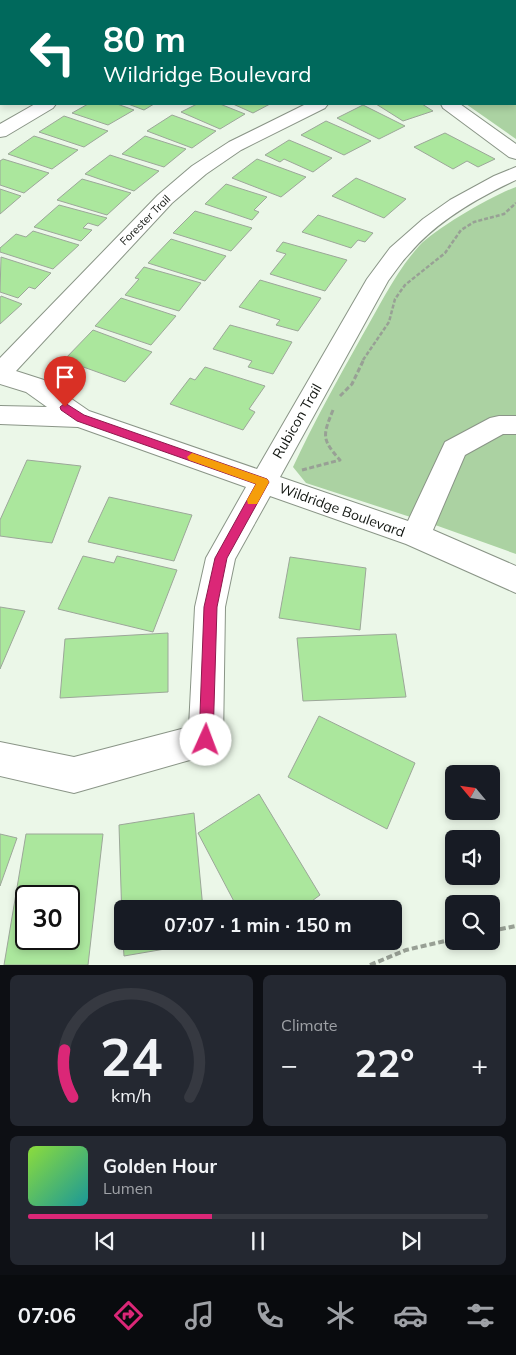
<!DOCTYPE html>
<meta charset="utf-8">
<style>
body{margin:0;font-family:Mulish,sans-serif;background:#242831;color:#f1f3f6;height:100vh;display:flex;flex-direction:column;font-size:19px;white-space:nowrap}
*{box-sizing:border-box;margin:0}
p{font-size:16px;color:#9ea1a6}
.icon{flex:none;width:28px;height:28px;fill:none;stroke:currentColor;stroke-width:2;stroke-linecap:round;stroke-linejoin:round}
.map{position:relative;height:965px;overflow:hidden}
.details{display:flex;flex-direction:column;gap:10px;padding:10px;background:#0d0f14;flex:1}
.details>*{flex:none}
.hud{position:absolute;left:0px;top:0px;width:516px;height:105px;box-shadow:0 2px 8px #0003;background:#00695c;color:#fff;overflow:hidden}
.needle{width:32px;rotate:299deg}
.fabs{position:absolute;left:445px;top:765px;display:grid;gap:10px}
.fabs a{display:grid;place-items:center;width:55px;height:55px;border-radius:8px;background:#171b24;box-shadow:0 2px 8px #0003;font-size:25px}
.speed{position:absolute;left:15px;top:885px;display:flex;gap:10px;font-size:25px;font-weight:700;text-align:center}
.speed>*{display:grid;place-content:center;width:65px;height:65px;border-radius:50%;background:#171b24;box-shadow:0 2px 8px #0003;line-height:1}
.speed .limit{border:2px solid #111;border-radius:8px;background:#fff;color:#111}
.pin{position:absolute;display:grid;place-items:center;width:42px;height:42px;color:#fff;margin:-51px -21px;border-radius:50% 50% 50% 0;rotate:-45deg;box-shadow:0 0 5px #0007}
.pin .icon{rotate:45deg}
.me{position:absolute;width:55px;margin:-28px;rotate:2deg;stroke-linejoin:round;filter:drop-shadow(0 0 4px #0008)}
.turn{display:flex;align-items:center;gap:18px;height:105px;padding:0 20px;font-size:22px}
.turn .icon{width:65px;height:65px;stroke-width:2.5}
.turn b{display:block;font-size:35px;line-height:42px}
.big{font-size:38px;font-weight:700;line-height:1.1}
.details .card{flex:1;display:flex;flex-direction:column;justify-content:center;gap:8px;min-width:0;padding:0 18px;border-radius:8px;background:#242831}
.details .dial{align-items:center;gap:0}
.dial svg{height:130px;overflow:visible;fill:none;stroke:#363941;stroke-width:7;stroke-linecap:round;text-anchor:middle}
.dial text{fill:#f1f3f6;stroke:none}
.song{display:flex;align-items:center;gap:15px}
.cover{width:60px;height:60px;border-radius:8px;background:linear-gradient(135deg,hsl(90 70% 55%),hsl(180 70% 35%))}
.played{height:5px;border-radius:2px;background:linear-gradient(90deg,#db2777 40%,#363941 40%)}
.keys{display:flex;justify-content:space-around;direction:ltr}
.heat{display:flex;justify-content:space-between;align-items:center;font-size:28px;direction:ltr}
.details .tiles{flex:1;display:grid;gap:10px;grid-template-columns:1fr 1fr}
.card:last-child{grid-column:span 2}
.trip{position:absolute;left:114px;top:900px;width:288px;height:50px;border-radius:8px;background:#171b24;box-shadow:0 2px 8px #0003;font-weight:700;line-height:50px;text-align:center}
.menu{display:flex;height:80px;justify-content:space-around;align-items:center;background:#090b0e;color:#9ea1a6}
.menu .icon{width:35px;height:35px}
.menu .selected{color:#db2777}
.menu b{font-size:22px;color:#f1f3f6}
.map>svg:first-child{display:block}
</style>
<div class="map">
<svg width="516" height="965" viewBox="0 0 516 965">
<rect width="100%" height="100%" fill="#ebf7e8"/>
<path fill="#abd2a2" d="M393,0L516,1V139L466,104H515V1Z
M516,187V554L438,526L306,483L293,467C314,422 338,379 362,336C380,305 395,273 419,246C435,229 493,195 516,187Z"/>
<path fill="#abe79d" stroke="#9ca799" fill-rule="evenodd" d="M88,104H117L134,110L108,125L72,113Z
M128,104H154L144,110Z
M197,104H220L245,114L220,129L181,112Z
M233,104H270L253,113Z
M376,104H422L433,111L403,121Z
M363,105L405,126L379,139L337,118Z
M172,115L216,131L192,148L147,131Z
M64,116L108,131L84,147L39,132Z
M326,121L371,141L344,155L301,135Z
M445,133L495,159L478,167L467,161L453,169L414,147Z
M34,136L78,150L52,169L8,154Z
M145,136L186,149L164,167L122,154Z
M289,140L332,158L313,172L284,159L280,162L265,155Z
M110,155L159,171L134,191L85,174Z
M3,159L49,173L24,193L0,185V161Z
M257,159L306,177L281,197L232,178Z
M356,178L406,199L384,218L332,196Z
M82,179L131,193L107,215L57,200Z
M226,184L267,197L254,210L259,212L252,220L205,204Z
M0,189L21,196L0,214Z
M59,205L107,218L98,226L88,223L83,228L92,230L81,241L34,227Z
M195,211L252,228L231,251L173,233Z
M318,215L373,233L365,242L358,240L351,248L302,232Z
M33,231L79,245L53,269L0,252V248L16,234L26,237Z
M171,239L226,256L205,281L148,263Z
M283,242L347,260L325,291L270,274L286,254L276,251Z
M1,257L51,273L35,289L29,287L18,298L0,292Z
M144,267L201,283L179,311L125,295L139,279L135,278Z
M260,280L321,298L298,331L276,325L280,320L239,307Z
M1,296L22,304L0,324V298Z
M121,298L176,316L151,345L95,326Z
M230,325L292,342L273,374L248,367L252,361L213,349Z
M93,330L152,352L125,382L64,360Z
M205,367L265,386L249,409L255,412L243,430L170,404L190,378L195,380Z
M27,460L81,466L52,543L0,536V520Z
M109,497L192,515L174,561L88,542Z
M83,556L114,563L117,556L177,570L153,632L58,609Z
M290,557L366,568L360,630L279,618Z
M0,607L25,611L0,669Z
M168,633V692L60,698L65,639Z
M396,634L406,697L303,701L297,638Z
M319,716L415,763L387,829L288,777Z
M259,794L320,895L301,909H238L198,833Z
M194,813L203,909H122V920L119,825Z
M0,834L17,838L0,886Z
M26,834H103L88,965H4ZM26,896H69V939H26Z
M123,941H206V942L124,956Z"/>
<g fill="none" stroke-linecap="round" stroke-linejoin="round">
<g stroke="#8a9587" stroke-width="2">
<path id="minor" d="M267,0H284L285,1H268Z
M0,10H1V18H0Z
M35,104H56L53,108L6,136L0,137V124Z
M306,104H328L325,108L241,150L206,174L172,203L16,371L44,380L89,411L257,469L367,279L390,248L423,219L450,200L494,176L516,167V180C477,198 437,221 409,254C401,262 395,272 388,281L280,477L408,521L445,442L490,418L499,416H516V434H503L465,455L433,530L516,566V593L406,544L270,496L235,559L225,607L223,740L218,752L74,793L0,776V742L74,757L189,727L195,607L206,558L246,487L78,427L0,424V406L47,407L26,392L0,384V358L158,195L192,166L229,142Z
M441,104H460L516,144V159L509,157L443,108Z"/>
</g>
<path stroke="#98a095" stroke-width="2" stroke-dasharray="3 1" stroke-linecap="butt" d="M457,0L460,1"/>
<path stroke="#98a095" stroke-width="2.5" stroke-dasharray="4 2" stroke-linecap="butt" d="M363,360L389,322L395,299L405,285L445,253L461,230L474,222L504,214L516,203"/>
<path stroke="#98a095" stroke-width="3" stroke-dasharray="5 2.5" stroke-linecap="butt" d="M340,396L352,384L364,359
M302,470L340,460C321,439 323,435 333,410"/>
<path stroke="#98a095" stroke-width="4" stroke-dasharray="6 3" stroke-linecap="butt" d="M491,931L516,926
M370,965L406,950L454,939"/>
<use href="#minor" fill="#fff" fill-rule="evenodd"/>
</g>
<path fill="#db2777" stroke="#8e194d" d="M65,403L84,415L267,479L269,482L227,558L217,607L213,740L211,745L206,747L201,745L199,740L204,607L215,558L256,484L77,421L61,410L60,407Z"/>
<path fill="#f59e0b" d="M192,453L267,479L269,482L257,504H248L247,500L256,484L189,460L187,457Z"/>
<g text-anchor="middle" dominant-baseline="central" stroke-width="4" stroke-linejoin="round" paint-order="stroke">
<g font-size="11" fill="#121611" stroke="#fff">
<text transform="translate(145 220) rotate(-45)">Forester Trail</text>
</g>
<g font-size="14" fill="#121611" stroke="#fff">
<text transform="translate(297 421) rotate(-60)">Rubicon Trail</text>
<text transform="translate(342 510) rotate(20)">Wildridge Boulevard</text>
</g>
</g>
</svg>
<div class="fabs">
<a><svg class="needle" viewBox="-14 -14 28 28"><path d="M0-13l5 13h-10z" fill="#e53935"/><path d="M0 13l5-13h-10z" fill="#9ea1a6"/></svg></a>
<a><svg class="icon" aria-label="sound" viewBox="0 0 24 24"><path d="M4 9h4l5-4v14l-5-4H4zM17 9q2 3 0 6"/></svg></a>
<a><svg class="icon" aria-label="search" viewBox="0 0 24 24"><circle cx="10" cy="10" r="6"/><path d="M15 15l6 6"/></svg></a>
</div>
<div class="speed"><div class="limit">30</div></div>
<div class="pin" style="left:65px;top:407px;background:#d93025"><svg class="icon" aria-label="arrive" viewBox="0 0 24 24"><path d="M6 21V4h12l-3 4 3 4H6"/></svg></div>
<svg class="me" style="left:206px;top:740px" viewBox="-20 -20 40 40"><circle r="19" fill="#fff"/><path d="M0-13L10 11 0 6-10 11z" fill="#db2777"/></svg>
<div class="trip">07:07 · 1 min · 150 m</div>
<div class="hud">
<div class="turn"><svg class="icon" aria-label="left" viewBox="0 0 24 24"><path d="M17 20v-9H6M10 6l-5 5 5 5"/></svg><div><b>80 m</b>Wildridge Boulevard</div></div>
</div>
</div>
<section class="details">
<div class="tiles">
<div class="card dial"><svg viewBox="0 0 100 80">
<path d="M14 69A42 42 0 1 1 86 69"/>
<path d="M14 69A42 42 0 0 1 9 40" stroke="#db2777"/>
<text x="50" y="56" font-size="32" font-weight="700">24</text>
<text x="50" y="72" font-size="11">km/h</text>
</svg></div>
<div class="card"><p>Climate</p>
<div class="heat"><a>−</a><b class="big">22°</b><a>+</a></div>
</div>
<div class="card">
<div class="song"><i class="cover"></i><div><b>Golden Hour</b><p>Lumen</p></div></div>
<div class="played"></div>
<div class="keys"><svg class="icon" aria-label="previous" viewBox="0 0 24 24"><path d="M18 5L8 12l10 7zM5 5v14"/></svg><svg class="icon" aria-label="pause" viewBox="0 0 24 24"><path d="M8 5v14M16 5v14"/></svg><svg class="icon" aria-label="next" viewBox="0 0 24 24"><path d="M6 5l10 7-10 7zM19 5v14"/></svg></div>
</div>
</div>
</section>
<nav class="menu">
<b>07:06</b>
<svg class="icon selected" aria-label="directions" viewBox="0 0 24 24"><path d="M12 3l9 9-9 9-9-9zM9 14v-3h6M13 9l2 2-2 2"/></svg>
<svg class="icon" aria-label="music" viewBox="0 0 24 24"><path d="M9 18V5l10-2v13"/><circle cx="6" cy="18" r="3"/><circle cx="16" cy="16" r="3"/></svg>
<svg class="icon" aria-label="phone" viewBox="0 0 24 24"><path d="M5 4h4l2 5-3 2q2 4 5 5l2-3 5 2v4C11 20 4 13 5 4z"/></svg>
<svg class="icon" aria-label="climate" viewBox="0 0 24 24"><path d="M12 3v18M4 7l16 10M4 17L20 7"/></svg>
<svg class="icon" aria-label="car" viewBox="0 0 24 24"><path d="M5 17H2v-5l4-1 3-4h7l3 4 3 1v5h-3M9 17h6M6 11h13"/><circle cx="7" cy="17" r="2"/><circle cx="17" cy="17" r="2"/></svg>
<svg class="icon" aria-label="filters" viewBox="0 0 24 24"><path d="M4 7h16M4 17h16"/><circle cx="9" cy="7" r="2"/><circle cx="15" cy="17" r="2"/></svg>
</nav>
